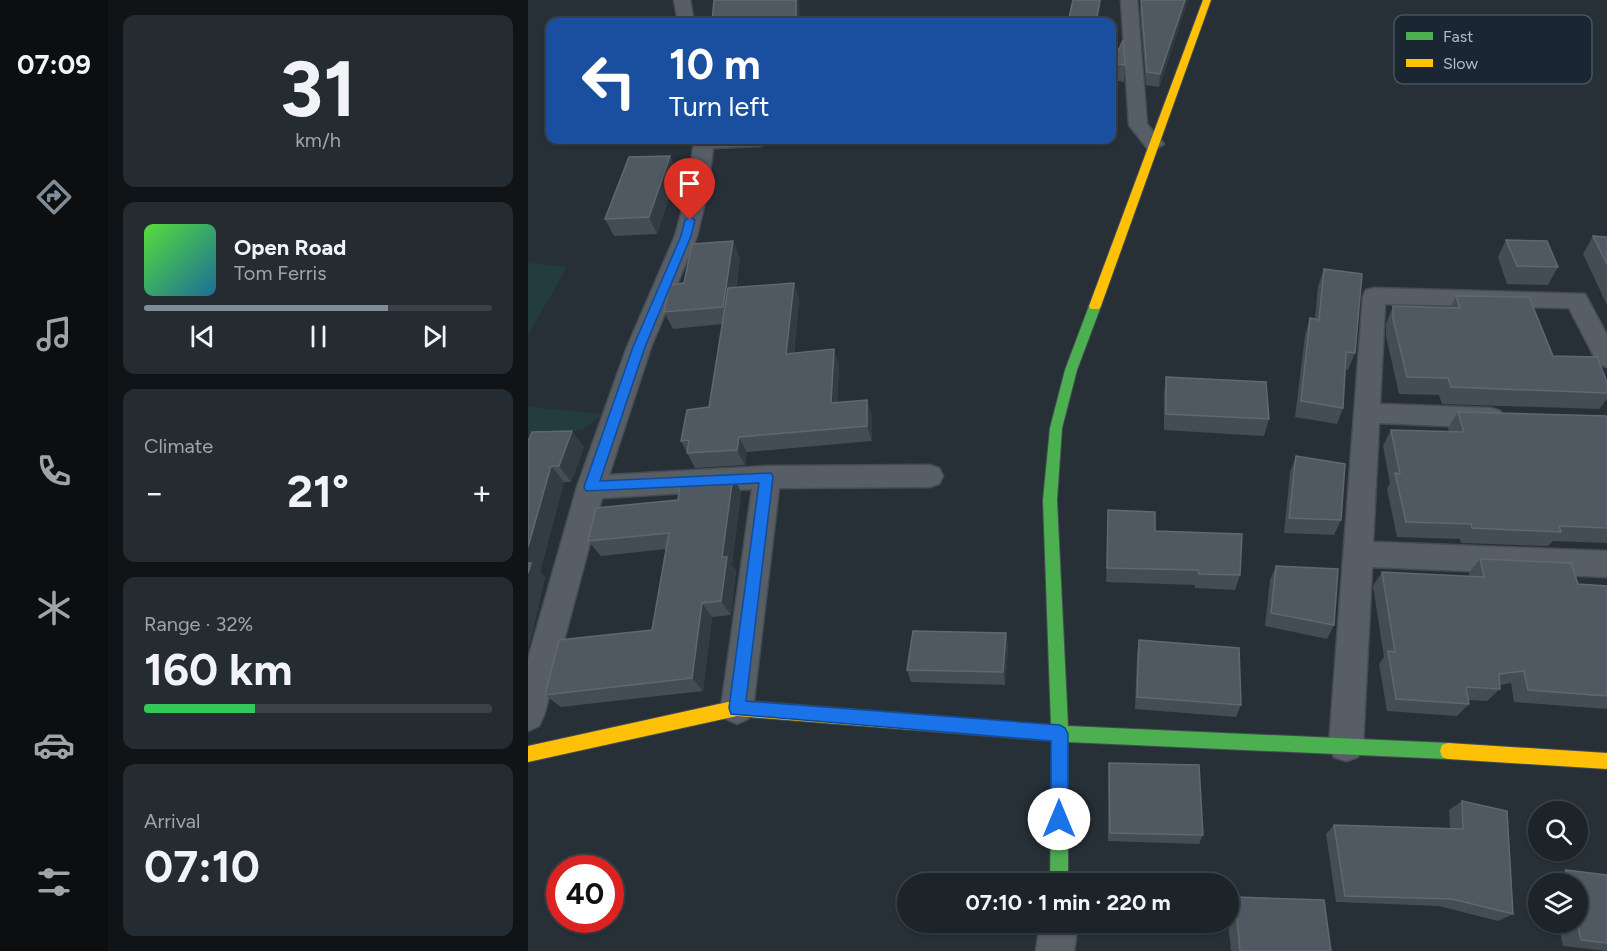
<!DOCTYPE html>
<meta charset="utf-8">
<style>
body{margin:0;font-family:Figtree,sans-serif;background:#252c31;color:#f1f3f6;height:100vh;display:flex;flex-direction:column;font-size:22px;white-space:nowrap}
*{box-sizing:border-box;margin:0}
p{font-size:20px;color:#a0a4a8}
.icon{flex:none;width:33px;height:33px;fill:none;stroke:currentColor;stroke-width:2;stroke-linecap:round;stroke-linejoin:round}
.map{position:relative;flex:1;overflow:hidden}
.details{display:flex;flex-direction:column;gap:15px;padding:15px;background:#101417;width:420px}
.details>*{flex:none}
.guide{position:absolute;left:18px;top:18px;width:570px;height:126px;border-radius:12px;box-shadow:0 2px 4px #0004,0 0 0 2px #3b4146;background:#1a4fa0;color:#fff;overflow:hidden}
.tools{position:absolute;left:1000px;top:801px;display:grid;gap:12px}
.tools a{display:grid;place-items:center;width:60px;height:60px;border-radius:50%;background:#1d2429;box-shadow:0 2px 4px #0004,0 0 0 2px #3b4146;font-size:30px}
.speed{position:absolute;left:18px;top:855px;display:flex;gap:12px;font-size:30px;font-weight:700;text-align:center}
.speed>*{display:grid;place-content:center;width:78px;height:78px;border-radius:50%;background:#1d2429;box-shadow:0 2px 4px #0004,0 0 0 2px #3b4146;line-height:1}
.speed .limit{border:9px solid #d22;background:#fff;color:#111}
.pin{position:absolute;display:grid;place-items:center;width:51px;height:51px;color:#fff;margin:-62px -26px;border-radius:50% 50% 50% 0;rotate:-45deg;box-shadow:0 0 6px #0007}
.pin .icon{rotate:45deg}
.me{position:absolute;width:66px;margin:-33px;rotate:0deg;stroke-linejoin:round;filter:drop-shadow(0 0 4px #0008)}
.turn{display:flex;align-items:center;gap:21px;height:126px;padding:0 24px;font-size:27px}
.turn .icon{width:78px;height:78px;stroke-width:2.5}
.turn b{display:block;font-size:42px;line-height:51px}
.big{font-size:45px;font-weight:700;line-height:1.1}
.details .widget{flex:1;display:flex;flex-direction:column;justify-content:center;gap:9px;min-width:0;padding:0 21px;border-radius:12px;background:#252c31}
.details .dial{align-items:center;gap:0}
.dial b{font-size:78px;line-height:1}
.song{display:flex;align-items:center;gap:18px}
.cover{width:72px;height:72px;border-radius:9px;background:linear-gradient(135deg,hsl(110 70% 55%),hsl(200 70% 35%))}
.played{height:6px;border-radius:3px;background:linear-gradient(90deg,#808c97 70%,#3b4146 70%)}
.keys{display:flex;justify-content:space-around;direction:ltr}
.heat{display:flex;justify-content:space-between;align-items:center;font-size:33px;direction:ltr}
.charge{height:9px;border-radius:4px;background:linear-gradient(90deg,#34c759 32%,#3b4146 0)}
.trip{position:absolute;left:369px;top:873px;width:342px;height:60px;border-radius:30px;background:#1d2429;box-shadow:0 2px 4px #0004,0 0 0 2px #3b4146;font-weight:700;line-height:60px;text-align:center}
main{display:flex;flex:1;min-height:0}
.tabs{display:flex;flex-direction:column;width:108px;justify-content:space-around;align-items:center;background:#0c0e10;color:#a0a4a8}
.tabs .icon{width:42px;height:42px}
.tabs .current{color:#808c97}
.tabs b{font-size:27px;color:#f1f3f6}
.map>svg:first-child{display:block}
</style>
<main>
<nav class="tabs">
<b>07:09</b>
<svg class="icon current" aria-label="directions" viewBox="0 0 24 24"><path d="M12 3l9 9-9 9-9-9zM9 14v-3h6M13 9l2 2-2 2"/></svg>
<svg class="icon" aria-label="music" viewBox="0 0 24 24"><path d="M9 18V5l10-2v13"/><circle cx="6" cy="18" r="3"/><circle cx="16" cy="16" r="3"/></svg>
<svg class="icon" aria-label="phone" viewBox="0 0 24 24"><path d="M5 4h4l2 5-3 2q2 4 5 5l2-3 5 2v4C11 20 4 13 5 4z"/></svg>
<svg class="icon" aria-label="climate" viewBox="0 0 24 24"><path d="M12 3v18M4 7l16 10M4 17L20 7"/></svg>
<svg class="icon" aria-label="car" viewBox="0 0 24 24"><path d="M5 17H2v-5l4-1 3-4h7l3 4 3 1v5h-3M9 17h6M6 11h13"/><circle cx="7" cy="17" r="2"/><circle cx="17" cy="17" r="2"/></svg>
<svg class="icon" aria-label="filters" viewBox="0 0 24 24"><path d="M4 7h16M4 17h16"/><circle cx="9" cy="7" r="2"/><circle cx="15" cy="17" r="2"/></svg>
</nav>
<section class="details">
<div class="widget dial"><b>31</b><p>km/h</p></div>
<div class="widget">
<div class="song"><i class="cover"></i><div><b>Open Road</b><p>Tom Ferris</p></div></div>
<div class="played"></div>
<div class="keys"><svg class="icon" aria-label="previous" viewBox="0 0 24 24"><path d="M18 5L8 12l10 7zM5 5v14"/></svg><svg class="icon" aria-label="pause" viewBox="0 0 24 24"><path d="M8 5v14M16 5v14"/></svg><svg class="icon" aria-label="next" viewBox="0 0 24 24"><path d="M6 5l10 7-10 7zM19 5v14"/></svg></div>
</div>
<div class="widget"><p>Climate</p>
<div class="heat"><a>−</a><b class="big">21°</b><a>+</a></div>
</div>
<div class="widget"><p>Range · 32%</p><b class="big">160 km</b><div class="charge"></div></div>
<div class="widget"><p>Arrival</p><b class="big">07:10</b></div>
</section>
<div class="map">
<svg width="1079" height="951" viewBox="0 0 1079 951">
<rect width="100%" height="100%" fill="#273037"/>
<path fill="#233d3e" d="M0,263L39,267L0,335Z
M0,407L76,414L55,429L0,441Z"/>
<g fill="none" stroke-linecap="round" stroke-linejoin="round">
<g stroke="#444d54" stroke-width="3">
<path id="street" d="M146,0H162L166,22H150Z
M593,0H609L619,124L636,144L626,150L619,148L601,125Z
M166,140H243L233,146L185,148L180,189L169,236L123,347L81,475L239,466L401,465L411,468L415,476L411,484L401,487L251,488L225,708L220,719L209,724L198,719L193,708L224,489L74,498L16,715L11,726L0,731V659L49,487L99,347L147,236L160,189Z
M846,288L1057,294L1079,335V367L1070,364L1041,308L857,304L852,404L963,408L972,411L976,418L972,425L963,428L851,423L845,542L1079,551V577L844,567L835,745L830,757L818,761L806,757L801,745L835,296L838,290Z
M512,922H550L546,951H508Z"/>
</g>
<g stroke="#444d54" stroke-width="2">
<path id="fast" d="M567,302L573,306L549,370L534,428L529,500L540,726L920,743L926,745L928,751L926,757L920,759L540,742V884H522L524,741L386,730L380,728L378,722L380,716L386,714L523,725L515,500L522,428L537,370L561,306Z"/>
</g>
<g stroke="#444d54" stroke-width="2">
<path id="slow" d="M675,0H683L573,306L571,309H563L561,306Z
M209,700L386,714L392,716L394,722L392,728L386,730L209,716L0,762V746Z
M920,743L1079,753V769L920,759L914,757L912,751L914,745Z"/>
</g>
<use href="#street" fill="#575e66" fill-rule="evenodd"/>
<use href="#fast" fill="#4caf50" fill-rule="evenodd"/>
<use href="#slow" fill="#ffc107" fill-rule="evenodd"/>
</g>
<path fill="#444c54" d="M613,0H660L631,87L618,85L612,13Z
M585,63L597,65L596,82L584,80Z
M142,156L149,173L129,234L86,236L77,219Z
M1065,236L1079,237V305L1055,254Z
M978,240L1030,267L1020,285L979,284L970,257Z
M212,258L208,288L266,283L271,299L266,353L311,365L309,403L344,415V441L219,452L217,465L167,468L153,441L181,407L195,324L145,329L136,312L156,283Z
M796,269L827,353L820,370L817,369L815,408L809,424L767,417L777,335L782,318L787,319L790,286Z
M928,296L1025,356L1079,382V399L1071,409L914,404L911,395L871,394L858,336V324L865,306L922,308Z
M638,377L741,419L736,436L636,430V393Z
M930,412L1079,416V543L1025,541L1020,546L933,543L932,539L869,537L859,489L862,483L855,446L863,430L921,432L920,428Z
M0,441L56,447L43,482H36L12,572L17,577L0,651Z
M768,456L813,520L806,535L756,533L762,472Z
M205,476L213,492L204,565L208,571L203,615L184,617L175,691L33,707L17,695L124,630L138,549L73,556L60,541L150,500Z
M580,510L627,531L712,575L707,590L667,588V585L578,582Z
M952,559L1050,584L1079,586V709L986,702L983,683L972,685V689L959,701L940,700L941,704L929,716L859,711L851,664L856,657L845,586L854,572L941,577V573Z
M748,566L806,625L799,639L737,626L742,580Z
M478,633L480,647L477,685L383,682L379,670Z
M611,640L713,705L708,717L607,709L609,653Z
M581,763L675,835L671,844L580,841V773Z
M934,801L985,914L970,921L911,906L808,902L798,834L806,825L922,829L921,810Z
M1038,870L1079,875V951L1035,946L1030,922H1050V884H1023L1021,878Z
M707,897L803,951H703L700,922V905Z"/>
<path fill="#343c43" d="M268,0H271L272,22H268Z
M572,0H573L570,22H568Z
M657,0H660L631,87L632,74Z
M142,156L149,173L129,234L121,217Z
M205,241L212,258L202,324L195,307Z
M266,283L271,299L264,369L258,354Z
M306,349L311,365L309,419L303,403Z
M339,400L344,415V441L339,426Z
M44,431L56,447L43,482L31,466Z
M211,437L219,452L217,465L209,450Z
M23,466L36,482L12,572L17,577L0,651V547Z
M205,476L213,492L204,565L208,571L203,615L193,601L194,557Z
M174,603L184,617L175,691L164,678Z
M478,633L480,647L477,685L475,672Z"/>
<path fill="#505961" stroke="#5f6871" stroke-width="1.5" d="M186,0H268V22H184Z
M545,0H572L568,22H540Z
M613,0H657L632,74L619,72Z
M595,40L597,65L585,63Z
M142,156L121,217L77,219L101,157Z
M1065,236L1079,237V264Z
M978,240L1019,241L1030,267L989,266Z
M205,241L195,307L136,312L142,285L156,283L164,244Z
M796,269L834,274L827,353L818,352L815,408L773,401L782,318L791,320Z
M266,283L258,354L306,349L303,403L339,400V426L211,437L209,450L159,453L161,440L153,441L159,410L181,407L200,288Z
M928,296L1001,297L1025,356L1069,357L1079,382V393L923,387L920,378L879,377L865,319V306L932,308Z
M638,377L738,382L741,419L638,414Z
M930,412L1079,416V528L1031,526L1033,532L944,528L943,524L878,522L867,473L872,474L863,430L936,432Z
M44,431L31,466H23L0,547V441L4,432Z
M768,456L817,464L813,520L761,518Z
M205,476L194,557H199L193,601L174,603L164,678L17,695L31,640L124,630L141,533L60,541L68,508L150,500L153,479Z
M580,510L627,512V531L714,534L712,575L671,574L670,570L579,568Z
M952,559L1043,563L1050,584L1079,586V696L1000,690L996,671L971,674L972,689L938,687L941,704L868,699L860,651L867,652L854,572L956,577Z
M0,563H3L0,573Z
M748,566L810,569L806,625L743,613Z
M385,631L478,633L475,672L379,670Z
M611,640L711,648L713,705L609,697Z
M581,763L671,765L675,835L582,833Z
M934,801L979,811L985,914L924,899L817,896L806,825L935,829Z
M1038,870L1079,875V943L1053,940L1049,922H1050V884H1041Z
M707,897L796,900L803,951H712Z"/>
<path fill="#1a73e8" stroke="#114b97" stroke-width="1.5" d="M162,217L167,220L163,236L117,347L72,481L243,473L245,477L218,701L532,725L537,728L540,734V819L538,826L531,828L525,826L523,819V741L203,714L201,708L231,483L58,491L56,487L105,347L153,236L157,220Z"/>
<rect x="866" y="15" width="198" height="69" rx="9" fill="#1a2733" stroke="#475460" stroke-width="1.5"/>
<rect x="878" y="32" width="27" height="8" fill="#4caf50"/>
<rect x="878" y="59" width="27" height="8" fill="#ffc107"/>
<g font-size="16" fill="#b0bdca">
<text x="915" y="42">Fast</text>
<text x="915" y="69">Slow</text>
</g>
</svg>
<div class="tools">
<a><svg class="icon" aria-label="search" viewBox="0 0 24 24"><circle cx="10" cy="10" r="6"/><path d="M15 15l6 6"/></svg></a>
<a><svg class="icon" aria-label="layers" viewBox="0 0 24 24"><path d="M12 4l9 5-9 5-9-5zM3 14l9 5 9-5"/></svg></a>
</div>
<div class="speed"><div class="limit">40</div></div>
<div class="pin" style="left:162px;top:220px;background:#d93025"><svg class="icon" aria-label="arrive" viewBox="0 0 24 24"><path d="M6 21V4h12l-3 4 3 4H6"/></svg></div>
<svg class="me" style="left:531px;top:819px" viewBox="-20 -20 40 40"><circle r="19" fill="#fff"/><path d="M0-13L10 11 0 6-10 11z" fill="#1a73e8"/></svg>
<div class="trip">07:10 · 1 min · 220 m</div>
<div class="guide">
<div class="turn"><svg class="icon" aria-label="left" viewBox="0 0 24 24"><path d="M17 20v-9H6M10 6l-5 5 5 5"/></svg><div><b>10 m</b>Turn left</div></div>
</div>
</div>
</main>
